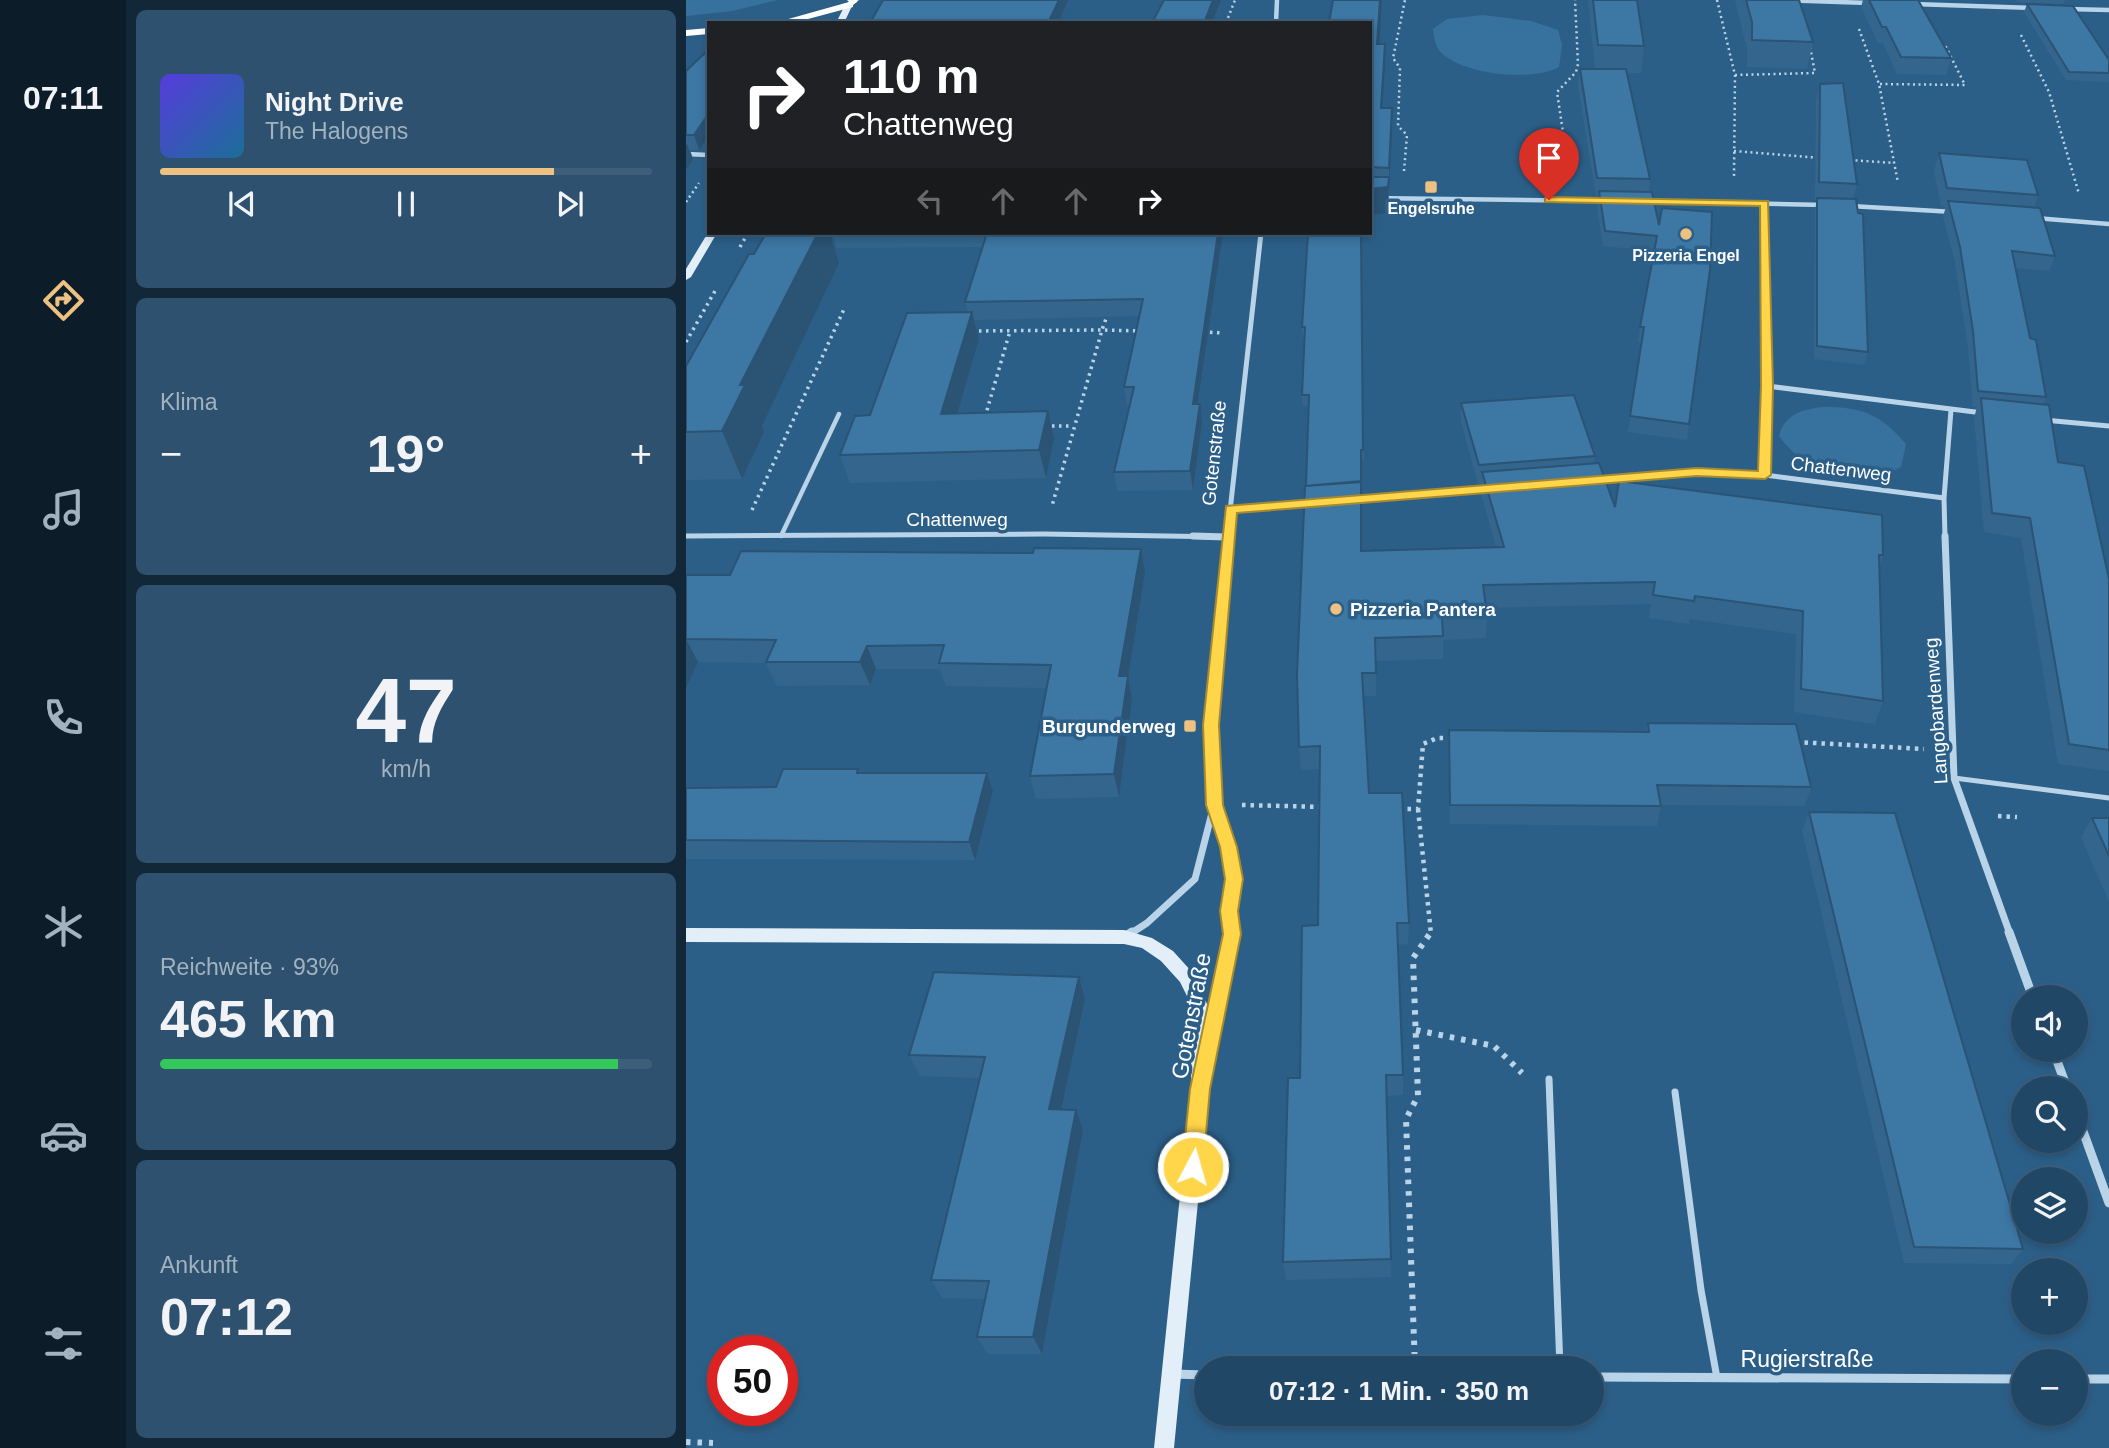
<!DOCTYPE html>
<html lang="de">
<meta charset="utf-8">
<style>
body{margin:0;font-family:Helvetica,sans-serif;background:#2d516f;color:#f1f3f6;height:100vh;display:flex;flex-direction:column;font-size:26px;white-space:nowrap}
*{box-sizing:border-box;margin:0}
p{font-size:23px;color:#a2b2bf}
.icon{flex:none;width:38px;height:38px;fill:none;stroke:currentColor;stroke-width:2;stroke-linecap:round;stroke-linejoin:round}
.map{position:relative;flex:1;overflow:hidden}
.drawer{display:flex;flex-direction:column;gap:10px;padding:10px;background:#122738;width:560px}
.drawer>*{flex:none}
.guide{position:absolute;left:21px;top:21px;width:665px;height:214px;border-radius:0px;box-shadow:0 4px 10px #0003,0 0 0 2px #3e5f7a;background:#202124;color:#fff;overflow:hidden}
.buttons{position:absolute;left:1325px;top:985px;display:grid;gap:14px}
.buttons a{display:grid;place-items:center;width:77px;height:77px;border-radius:50%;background:#214766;box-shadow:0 4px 10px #0003,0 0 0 2px #3e5f7a;font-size:35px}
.speed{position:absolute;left:21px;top:1335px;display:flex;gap:14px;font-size:35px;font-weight:700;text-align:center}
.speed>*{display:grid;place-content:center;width:91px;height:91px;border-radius:50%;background:#214766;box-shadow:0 4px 10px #0003,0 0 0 2px #3e5f7a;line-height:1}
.speed .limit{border:10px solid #d22;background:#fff;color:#111}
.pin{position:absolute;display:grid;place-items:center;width:60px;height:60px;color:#fff;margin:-72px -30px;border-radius:50% 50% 50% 0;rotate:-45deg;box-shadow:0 0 7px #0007}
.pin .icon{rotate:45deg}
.me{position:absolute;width:77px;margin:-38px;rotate:6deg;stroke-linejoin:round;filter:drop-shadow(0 0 5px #0008)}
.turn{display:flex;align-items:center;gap:24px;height:147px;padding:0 21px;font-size:32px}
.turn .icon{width:91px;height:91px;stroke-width:2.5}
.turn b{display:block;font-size:49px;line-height:60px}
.lanes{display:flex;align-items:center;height:66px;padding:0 21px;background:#0003;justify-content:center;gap:35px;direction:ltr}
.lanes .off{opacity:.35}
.big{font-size:52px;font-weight:700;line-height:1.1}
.drawer .card{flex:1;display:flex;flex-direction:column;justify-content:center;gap:10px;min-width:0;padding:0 24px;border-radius:10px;background:#2d516f}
.drawer .dial{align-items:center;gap:0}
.dial b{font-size:91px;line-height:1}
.song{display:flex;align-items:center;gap:21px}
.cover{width:84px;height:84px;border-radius:10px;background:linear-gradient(135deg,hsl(250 70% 55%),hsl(200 70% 35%))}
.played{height:7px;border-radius:4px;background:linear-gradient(90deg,#edc182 80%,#3e5f7a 80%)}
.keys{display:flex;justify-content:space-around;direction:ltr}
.heat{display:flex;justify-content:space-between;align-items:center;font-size:38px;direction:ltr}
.charge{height:10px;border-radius:5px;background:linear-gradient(90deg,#34c759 93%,#3e5f7a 0)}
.trip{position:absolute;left:508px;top:1356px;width:410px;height:70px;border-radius:35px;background:#214766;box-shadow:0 4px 10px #0003,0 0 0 2px #3e5f7a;font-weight:700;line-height:70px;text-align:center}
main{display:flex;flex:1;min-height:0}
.dock{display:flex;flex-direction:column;width:126px;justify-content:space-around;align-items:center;background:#0d1c29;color:#a2b2bf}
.dock .icon{width:49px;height:49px}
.dock .active{color:#edc182}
.dock b{font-size:32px;color:#f1f3f6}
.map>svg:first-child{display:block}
</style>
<main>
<nav class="dock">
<b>07:11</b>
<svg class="icon active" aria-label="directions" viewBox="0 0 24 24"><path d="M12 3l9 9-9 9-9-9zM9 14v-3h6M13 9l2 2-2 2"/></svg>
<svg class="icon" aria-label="music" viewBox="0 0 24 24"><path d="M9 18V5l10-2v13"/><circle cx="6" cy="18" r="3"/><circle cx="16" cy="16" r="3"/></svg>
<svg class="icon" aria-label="phone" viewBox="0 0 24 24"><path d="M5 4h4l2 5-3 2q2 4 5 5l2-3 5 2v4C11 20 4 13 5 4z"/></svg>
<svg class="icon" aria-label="climate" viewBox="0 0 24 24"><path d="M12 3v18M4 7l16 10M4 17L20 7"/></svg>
<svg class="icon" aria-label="car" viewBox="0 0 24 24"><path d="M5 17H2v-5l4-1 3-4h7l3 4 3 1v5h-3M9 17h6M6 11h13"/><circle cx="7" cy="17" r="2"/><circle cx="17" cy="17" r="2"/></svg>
<svg class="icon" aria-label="filters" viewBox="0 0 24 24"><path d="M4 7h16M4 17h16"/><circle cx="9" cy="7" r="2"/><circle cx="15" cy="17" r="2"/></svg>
</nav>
<section class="drawer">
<div class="card">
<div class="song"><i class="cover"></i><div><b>Night Drive</b><p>The Halogens</p></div></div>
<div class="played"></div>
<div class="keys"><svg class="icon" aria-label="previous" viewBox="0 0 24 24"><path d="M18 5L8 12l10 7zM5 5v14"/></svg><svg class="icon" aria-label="pause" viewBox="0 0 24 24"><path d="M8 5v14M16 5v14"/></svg><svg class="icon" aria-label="next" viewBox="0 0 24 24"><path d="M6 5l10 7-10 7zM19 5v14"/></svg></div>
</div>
<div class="card"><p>Klima</p>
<div class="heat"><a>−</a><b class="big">19°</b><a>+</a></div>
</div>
<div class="card dial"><b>47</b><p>km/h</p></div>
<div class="card"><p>Reichweite · 93%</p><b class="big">465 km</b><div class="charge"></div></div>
<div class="card"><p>Ankunft</p><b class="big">07:12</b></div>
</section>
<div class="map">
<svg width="1423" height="1448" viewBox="0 0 1423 1448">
<rect width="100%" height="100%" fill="#2c5f88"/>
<path fill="#37729f" d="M0,0H91L46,11L0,16Z
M797,15L845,21L872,30L876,45L873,67C847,82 773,75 753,50C749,45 748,36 747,29L761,19Z
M1136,407C1177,407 1194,414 1220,444L1215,467C1206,471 1194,479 1185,480C1151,486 1111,462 1093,436C1099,414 1115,410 1136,407Z"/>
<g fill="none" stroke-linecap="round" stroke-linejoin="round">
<path stroke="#b9d4e8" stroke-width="2.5" stroke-dasharray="2 3.5" stroke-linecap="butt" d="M1031,0L1049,75L1048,177
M540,23L549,0
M1173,29L1193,84L1212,183
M1335,35L1363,92L1393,194
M1049,75L1129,73L1124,47
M1194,84L1279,85L1260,47L1254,44
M1048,151L1135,158
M1164,160L1208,163
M718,171L721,135L712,126L714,68L707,58L719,0
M883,173L871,92L890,72L892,64L889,0
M0,202L13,183"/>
<path stroke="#b9d4e8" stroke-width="3.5" stroke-dasharray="2.5 4.5" stroke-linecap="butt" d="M54,247L62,233
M422,313L416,330L456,331
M286,331L416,330L366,506
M517,332L536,333
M0,342L29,291
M299,417L324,331
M359,426H387
M66,510L159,307"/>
<path stroke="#b9d4e8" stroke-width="4.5" stroke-dasharray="3.5 5" stroke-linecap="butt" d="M1110,742L1238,749
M556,805L638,807
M713,809H732L737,744L751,738H766
M732,809L745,934
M1312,816L1331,817"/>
<path stroke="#b9d4e8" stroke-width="6" stroke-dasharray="4.5 7" stroke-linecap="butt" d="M730,1030L808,1046L836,1073
M729,1368L720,1119L732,1096L727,958L745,932
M0,1442L27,1443"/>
<path stroke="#b9d4e8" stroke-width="4.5" d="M95,536L153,414"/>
<path stroke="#b9d4e8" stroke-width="5" d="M1268,778L1423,798"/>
<path stroke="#b9d4e8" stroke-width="7" d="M863,1079L874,1368
M989,1092L1015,1290L1031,1378"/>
<path stroke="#b9d4e8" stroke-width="4.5" d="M1089,0L1183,3
M1227,4L1348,8
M1380,9L1423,10
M590,23L591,0
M0,154L23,155
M684,198L918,201
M961,201L1138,205
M1079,203V234
M1164,206L1268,212
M1349,218L1423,224"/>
<path stroke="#b9d4e8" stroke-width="5" d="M1081,386L1297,413
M1358,420L1423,426
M1079,475V233
M911,480L1011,472L1079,475L1258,498
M667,499L805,488
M545,509L627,503
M0,536L358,534L541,537
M541,538L575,233
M1259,538L1258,498L1265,410"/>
<path stroke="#b9d4e8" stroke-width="7" d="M507,536L541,537
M541,536L525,725L528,805L542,847L548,879L543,910L546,934
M1259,536L1268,778L1324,934
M444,934L461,923L509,879L528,805"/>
<path stroke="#b9d4e8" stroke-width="9" d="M1323,932L1347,998
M440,936L446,932
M1367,1050L1381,1088
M520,1061L546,932
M1390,1112L1423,1203
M487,1374L520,1375
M905,1377L1337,1379
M1390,1379H1423"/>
<path fill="#e2eef8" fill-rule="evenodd" d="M165,0H173L166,6L158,23H150L159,5Z
M23,231L31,233L5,277L0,280V269Z
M0,928L438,930L466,938L487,951L506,972L521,1004L523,1089L488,1448H468L505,1089V1004L494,982L475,961L456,948L438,944L0,942Z"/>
<path fill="#fdfefe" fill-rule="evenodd" d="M161,0H171V2L166,5Z"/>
<path fill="#fff" fill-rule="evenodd" d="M163,2L167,3V7L107,23H88Z
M23,28V34L0,36V30Z"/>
</g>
<path fill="#34668d" d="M647,0H696L693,44H699V68L697,108H706L702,213L684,215V23Z
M902,0H951L958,46L955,73H941L964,179L963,192H966L1003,424L1001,440L942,432L956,343L952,342L954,327L968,251L917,246L911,206L912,196H910L892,85L894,69H909Z
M1049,0H1113L1127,42L1121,69L1061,67V49Z
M1177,0H1232L1265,58L1260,75L1211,74L1197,43H1192L1175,7Z
M1330,0H1379L1377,4L1332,2Z
M1341,4L1423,60V82L1380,80L1338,12Z
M0,71L13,150H4L7,159L0,170Z
M1134,84L1171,184L1167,199L1182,352L1178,365L1128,359L1129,210L1131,200H1129L1130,101Z
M1253,153L1352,195L1348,207L1369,256L1363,271L1329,268L1344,338L1360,397L1357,405L1372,462L1423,579V771L1372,764L1335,538L1298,532L1288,418L1291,407H1287L1282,347L1269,263L1257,216L1260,207L1255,206L1248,171Z
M80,233H144L153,263L76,426L78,432L56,479L0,480V366L68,254Z
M146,233H537L512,404H514L516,422L507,490L431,491L428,472L444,405H441L438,387L453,316L288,320L293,339L271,413L368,439L360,478L164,483L154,455L184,415L282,312L279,302L297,247L151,248Z
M675,233L678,461H676V551L810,547L795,494L796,484H792L775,422V403L909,456L908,463L929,507L1197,555L1193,567L1197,701L1189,724L1108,712L1110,634L1004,619L1003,624L963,618L965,604L800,608L801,615L800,638L757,640V659L690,661V696H677L683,793L723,923L722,944L712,945L717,1075V1095L701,1096L705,1277L600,1280L597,1262L614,1078L632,925L633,769L615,770L613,747L623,406H617L616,395L618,338H617L616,327Z
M455,549L459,573L442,677L446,699L433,797L350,799L344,776L361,688L260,686L254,669H190L184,685L91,686L80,663L12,662L0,688V575H44L347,553Z
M962,723L1125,787L1119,806L975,805L971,826L764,824L762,749L763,730L960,732Z
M172,769L174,773L307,791L289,860L0,859V788L90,787Z
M1123,812L1337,1249L1325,1264L1218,1263L1116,831Z
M1406,818H1423V902L1395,837Z
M393,977L399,999L376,1109L397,1130L356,1354H302L291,1337L299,1299L256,1298L245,1280L294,1078L234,1076L223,1055Z"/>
<path fill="#2b5373" d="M373,0H382L372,23H362Z
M527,0H535L526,23H518Z
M694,0H696L692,68L691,44Z
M699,44V68L695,133V108Z
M706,108V133L703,193V168Z
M23,113V136L13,150L8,135Z
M1,144L7,159L0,170V145Z
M703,177L702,213L684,215V189Z
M132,233H144L153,263L76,426L78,432L56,479L36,431L54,385Z
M532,233H537L509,422L507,404Z
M286,312L293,339L263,442L255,414Z
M514,404L516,422L507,490L504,471Z
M362,411L368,439L360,478L353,450Z
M455,549L459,573L442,677L446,699L433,797L428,774L433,676Z
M0,639L12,662L0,688Z
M181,646L190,669L184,685L174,662Z
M301,773L307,791L289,860L283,842Z
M393,977L399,999L371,1130L363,1109Z
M390,1110L397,1130L356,1354L347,1337Z"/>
<path fill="#3d77a4" stroke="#2b5373" stroke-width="2" d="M197,0H373L362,23H184Z
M478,0H527L518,23H466Z
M647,0H694L691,44H699L695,108H706L703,168L684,167V23H643Z
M907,0H951L958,46L912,45Z
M1060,0H1113L1127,42L1066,40V22Z
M1183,0H1232L1265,58L1215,57L1200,27H1196Z
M1341,4L1387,6L1423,60V73L1383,72Z
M19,53H23V113L8,135H0V71Z
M894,69H940L964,179L911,178Z
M1157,83L1171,184L1133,182L1134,84Z
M1253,153L1341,160L1352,195L1261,188Z
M684,177H703L702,187L684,189Z
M913,191L966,192L973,225L976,208L1026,212L1024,270L1003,424L944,416L958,327H954L971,236L919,231Z
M1131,198L1170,199L1172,213L1177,214L1182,352L1131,346Z
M1262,201L1354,208L1369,256L1326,251L1344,338L1350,340L1360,397L1292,391L1287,331L1274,247Z
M80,233H132L54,385H59L36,431L0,432V366L63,254H68Z
M301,233H532L507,404H514L504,471L428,472L448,387H438L457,299L279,302Z
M622,233H675L677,450H675V482L620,486L623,395H616L619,327H616Z
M286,312L255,414L362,411L353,450L154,455L169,416L184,415L221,313Z
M888,395L909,456L793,465L775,403Z
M1295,398L1363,405L1372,462L1398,466L1423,579V750L1383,744L1344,518L1306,513Z
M913,463L929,507L933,481L1196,515L1197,555H1193L1197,701L1115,689L1117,611L1009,596L1008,601L967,595L969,582L797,585L801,615L756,617L757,636L689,638L690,673H676L683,793H716L723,923H711L717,1075H700L705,1259L597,1262L602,1078H614L616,926L632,925L634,746L613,747L611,675L619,486L675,481V551L818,547L796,472Z
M348,548L455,549L433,676H442L428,774L344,776L365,665L253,663L258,645L181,646L174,662H80L90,640L0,639V575H44L55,551L347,553Z
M962,723L1110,724L1125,787L971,785L975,806L764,805L763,730L963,732Z
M97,769H172L171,773H301L283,842L0,840V788L90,787Z
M1123,812L1209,813L1337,1249L1228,1247Z
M1406,818H1423V856Z
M248,972L393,977L363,1109L390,1110L347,1337H291L303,1281L245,1280L299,1057L223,1055Z"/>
<path fill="#ffd54a" stroke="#a68a30" stroke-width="2" d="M863,197L1082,201L1087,386L1085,475L1079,479L1011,476L551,513L533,725L537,805L551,847L557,879L552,911L555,934L524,1089L517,1167L514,1174L507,1177L500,1174L496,1167L504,1089L537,934L534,911L539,879L534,847L520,805L517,725L540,506L1011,468L1072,471L1075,386L1074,206L859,202V198Z"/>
<g fill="#edc182" stroke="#2c5f88" stroke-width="2.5">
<rect x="738" y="180" width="14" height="14" rx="3.5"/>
<circle cx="1000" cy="234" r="7"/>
<circle cx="650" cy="609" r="7"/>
<rect x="497" y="719" width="14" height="14" rx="3.5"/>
</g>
<g text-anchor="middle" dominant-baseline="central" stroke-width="7" stroke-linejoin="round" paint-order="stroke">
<g font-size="16" font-weight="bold" fill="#fff" stroke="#2c5f88">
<text x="745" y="208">Engelsruhe</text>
<text x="1000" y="255">Pizzeria Engel</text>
</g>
<g font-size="19" fill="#fff" stroke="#2c5f88">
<text transform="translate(528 453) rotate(-84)">Gotenstraße</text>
<text transform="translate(1155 469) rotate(7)">Chattenweg</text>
<text x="271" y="519">Chattenweg</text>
<text transform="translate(1250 711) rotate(-94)">Langobardenweg</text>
</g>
<g font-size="19" font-weight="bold" fill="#fff" stroke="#2c5f88" text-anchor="start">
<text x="664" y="609">Pizzeria Pantera</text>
<text x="490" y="726" text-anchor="end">Burgunderweg</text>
</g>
<g font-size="23" fill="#fff" stroke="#2c5f88">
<text transform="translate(505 1016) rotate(-79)">Gotenstraße</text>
<text x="1121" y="1359">Rugierstraße</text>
</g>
</g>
</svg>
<div class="buttons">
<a><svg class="icon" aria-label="sound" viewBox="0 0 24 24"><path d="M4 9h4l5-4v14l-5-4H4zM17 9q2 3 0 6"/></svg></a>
<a><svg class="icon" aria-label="search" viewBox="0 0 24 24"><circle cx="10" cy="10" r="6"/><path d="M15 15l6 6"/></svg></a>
<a><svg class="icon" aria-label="layers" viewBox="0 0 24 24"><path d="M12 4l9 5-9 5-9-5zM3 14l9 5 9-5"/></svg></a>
<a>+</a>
<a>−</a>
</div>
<div class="speed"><div class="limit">50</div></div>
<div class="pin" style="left:863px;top:200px;background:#d93025"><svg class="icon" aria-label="arrive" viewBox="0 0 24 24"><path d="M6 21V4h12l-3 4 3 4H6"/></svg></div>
<svg class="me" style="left:507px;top:1167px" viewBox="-20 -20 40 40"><circle r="17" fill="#ffd54a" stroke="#fff" stroke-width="3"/><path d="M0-11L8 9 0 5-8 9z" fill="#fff"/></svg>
<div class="trip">07:12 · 1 Min. · 350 m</div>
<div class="guide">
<div class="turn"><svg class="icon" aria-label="right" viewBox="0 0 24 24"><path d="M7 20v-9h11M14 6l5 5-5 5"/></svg><div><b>110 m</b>Chattenweg</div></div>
<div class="lanes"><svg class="icon off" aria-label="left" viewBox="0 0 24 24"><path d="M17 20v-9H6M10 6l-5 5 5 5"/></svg><svg class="icon off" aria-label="ahead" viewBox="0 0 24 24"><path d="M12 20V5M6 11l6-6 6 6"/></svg><svg class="icon off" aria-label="ahead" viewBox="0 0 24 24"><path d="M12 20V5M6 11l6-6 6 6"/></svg><svg class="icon" aria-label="right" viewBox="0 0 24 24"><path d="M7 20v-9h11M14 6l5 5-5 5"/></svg></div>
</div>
</div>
</main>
